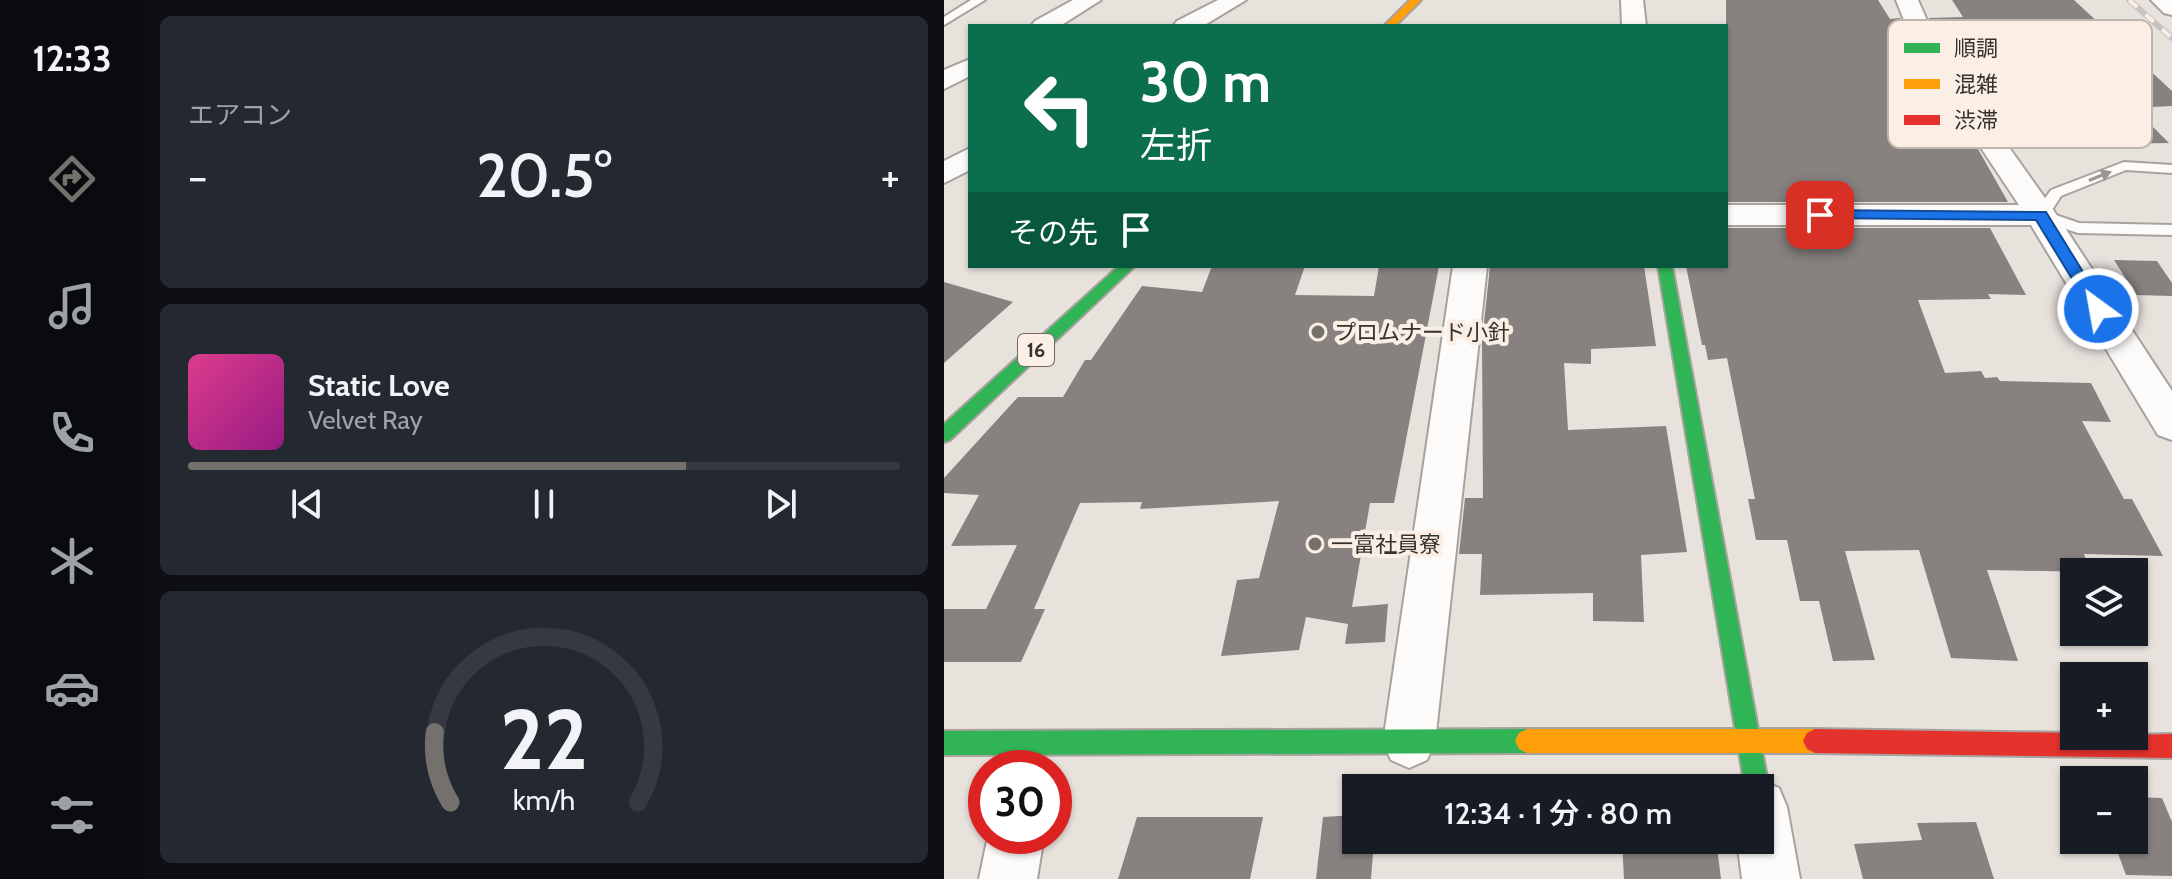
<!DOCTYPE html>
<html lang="ja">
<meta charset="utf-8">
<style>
body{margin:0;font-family:Cabin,"Noto Sans JP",sans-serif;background:#242831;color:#f1f3f6;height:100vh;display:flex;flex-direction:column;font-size:30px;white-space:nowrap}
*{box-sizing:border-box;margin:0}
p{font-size:26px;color:#9ea1a6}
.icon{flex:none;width:44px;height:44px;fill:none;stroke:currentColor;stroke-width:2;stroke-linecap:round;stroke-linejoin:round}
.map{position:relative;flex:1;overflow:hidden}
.details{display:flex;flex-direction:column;gap:16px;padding:16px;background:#0d0f14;width:800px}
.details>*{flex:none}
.top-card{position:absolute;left:24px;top:24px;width:760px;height:244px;border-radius:0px;box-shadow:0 2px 6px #0004;background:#0b6e4f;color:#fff;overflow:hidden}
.tools{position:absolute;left:1116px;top:558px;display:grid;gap:16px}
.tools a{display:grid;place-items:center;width:88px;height:88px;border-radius:0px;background:#171b24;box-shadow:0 2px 6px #0004;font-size:40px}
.speed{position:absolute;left:24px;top:750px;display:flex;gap:16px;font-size:40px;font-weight:700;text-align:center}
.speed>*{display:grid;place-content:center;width:104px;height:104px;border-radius:50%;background:#171b24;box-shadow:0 2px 6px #0004;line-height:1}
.speed .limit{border:12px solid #d22;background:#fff;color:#111}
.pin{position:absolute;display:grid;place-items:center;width:68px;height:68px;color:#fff;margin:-34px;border-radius:16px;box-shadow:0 4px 12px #0006}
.me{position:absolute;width:88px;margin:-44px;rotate:328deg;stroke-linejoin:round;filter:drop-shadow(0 0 6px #0008)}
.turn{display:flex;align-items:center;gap:28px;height:168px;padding:0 40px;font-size:36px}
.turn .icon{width:104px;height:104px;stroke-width:2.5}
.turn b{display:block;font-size:56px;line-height:68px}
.then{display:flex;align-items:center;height:76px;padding:0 40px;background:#0003;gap:16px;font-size:30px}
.big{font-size:60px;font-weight:600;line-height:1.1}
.details .widget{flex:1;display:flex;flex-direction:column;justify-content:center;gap:12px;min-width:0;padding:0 28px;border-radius:12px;background:#242831}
.details .dial{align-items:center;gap:0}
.dial svg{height:208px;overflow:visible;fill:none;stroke:#363941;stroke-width:7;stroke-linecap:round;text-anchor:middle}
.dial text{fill:#f1f3f6;stroke:none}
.song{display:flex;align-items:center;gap:24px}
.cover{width:96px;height:96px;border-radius:12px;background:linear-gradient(135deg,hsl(330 70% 55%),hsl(310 70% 35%))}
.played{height:8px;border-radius:4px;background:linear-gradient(90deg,#74706b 70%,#363941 70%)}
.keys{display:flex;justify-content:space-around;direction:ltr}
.heat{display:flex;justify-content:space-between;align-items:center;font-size:44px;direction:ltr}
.trip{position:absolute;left:398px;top:774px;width:432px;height:80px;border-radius:0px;background:#171b24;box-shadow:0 2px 6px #0004;font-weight:600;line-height:80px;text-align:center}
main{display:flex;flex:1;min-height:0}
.menu{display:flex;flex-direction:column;width:144px;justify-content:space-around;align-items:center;background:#090b0e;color:#9ea1a6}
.menu .icon{width:56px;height:56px}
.menu .current{color:#74706b}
.menu b{font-size:36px;color:#f1f3f6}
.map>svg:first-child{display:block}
</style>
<main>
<nav class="menu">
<b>12:33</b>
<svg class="icon current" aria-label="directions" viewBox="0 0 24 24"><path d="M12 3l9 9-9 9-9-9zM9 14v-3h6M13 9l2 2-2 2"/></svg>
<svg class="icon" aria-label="music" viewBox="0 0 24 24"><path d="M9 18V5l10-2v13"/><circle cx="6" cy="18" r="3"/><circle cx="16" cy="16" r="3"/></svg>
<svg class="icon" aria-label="phone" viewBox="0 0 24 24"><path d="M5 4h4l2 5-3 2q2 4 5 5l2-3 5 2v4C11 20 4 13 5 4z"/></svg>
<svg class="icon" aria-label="climate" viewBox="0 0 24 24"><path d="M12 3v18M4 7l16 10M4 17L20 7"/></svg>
<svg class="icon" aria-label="car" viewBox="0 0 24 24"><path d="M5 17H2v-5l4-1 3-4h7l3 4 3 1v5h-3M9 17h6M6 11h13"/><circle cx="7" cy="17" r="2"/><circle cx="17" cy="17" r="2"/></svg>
<svg class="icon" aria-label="filters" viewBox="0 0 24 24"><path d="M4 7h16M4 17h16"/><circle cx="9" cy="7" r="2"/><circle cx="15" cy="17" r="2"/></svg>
</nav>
<section class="details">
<div class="widget"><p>エアコン</p>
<div class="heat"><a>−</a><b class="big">20.5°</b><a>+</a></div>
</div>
<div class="widget">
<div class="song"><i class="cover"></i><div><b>Static Love</b><p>Velvet Ray</p></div></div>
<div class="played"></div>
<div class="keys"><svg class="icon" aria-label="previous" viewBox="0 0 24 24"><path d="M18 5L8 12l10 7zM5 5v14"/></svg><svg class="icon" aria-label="pause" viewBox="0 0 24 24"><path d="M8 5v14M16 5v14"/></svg><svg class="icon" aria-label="next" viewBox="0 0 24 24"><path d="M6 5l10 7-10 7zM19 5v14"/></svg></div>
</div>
<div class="widget dial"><svg viewBox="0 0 100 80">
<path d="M14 69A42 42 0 1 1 86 69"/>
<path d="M14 69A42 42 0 0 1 8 42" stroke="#74706b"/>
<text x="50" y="56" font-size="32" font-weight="700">22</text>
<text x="50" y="72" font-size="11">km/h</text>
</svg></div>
</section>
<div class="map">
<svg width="1228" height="879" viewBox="0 0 1228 879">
<rect width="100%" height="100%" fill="#e8e2dd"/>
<path fill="#878280" d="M782,0H934L946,19L956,18L970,52L1030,142L1064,202H782Z
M1008,0H1130L1228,91V106L1190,108L1225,143L1101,145L1098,141H1064L999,49L985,18L1019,17Z
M782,228H1046L1082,295L1044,294L1047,299L974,300L1001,373L1037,371L1041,378L1053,377L1056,381L1147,383L1167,422L1138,421L1180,499H1188L1219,556L1140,554L1147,572L1043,570L1074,661L1007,658L975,550L901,551L931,660L889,661L875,601H856L843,540H812L804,499H811L783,358L764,360L761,345H758L742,266H782Z
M1170,260L1213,261L1228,283V296L1192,295Z
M268,266H361L351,295L430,296L435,266H495L450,503H426L408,607L444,604L441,642L401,644L404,624L362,617L355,650L277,656L293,580L315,578L335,501L196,509L198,502L136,503L90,609H101L77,662H0V609H42L73,545L7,546L35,495L0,493V478L74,397H119L141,360H147L198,286L258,292Z
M546,266H700L712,346L647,349V364L620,363L624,430L722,426L743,552L697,555L700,622L649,621V593L536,595L538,554H515L521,498H539L538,342Z
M0,282L69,302L0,363Z
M1190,797L1218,798L1228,822V876L1182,875L1169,840H1190Z
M412,815V840H430L427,879H372L379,817Z
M193,817H319L306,879H174Z
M1032,822L1050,879H919L910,844L978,840L973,823Z
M678,840H772L777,879H680Z"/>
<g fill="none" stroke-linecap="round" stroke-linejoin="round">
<g stroke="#a7a29e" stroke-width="4">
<path id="lane" d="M27,0H41L0,25V17Z
M1180,162L1228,165V173L1182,170L1117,196L1106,213L1135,223L1228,225V235L1134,233L1092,219L1089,215L1107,190Z"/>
</g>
<g stroke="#a7a29e" stroke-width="4">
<path id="street" d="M129,0H157L116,26H87L91,21Z
M274,0H302L259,26H229L233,21Z
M677,0H699L702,26H678Z
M952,0H974L996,50L1108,208L1228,391V440L1214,435L1087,225H782V205H1075L972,50Z
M1207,0H1228V15L1220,13Z
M26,59V76L0,89V70Z
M26,148V170L0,183V161Z
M509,266H543L491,742L483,760L465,768L447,760L439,742Z
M816,780L835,788L843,807L856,879H798L793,840H816V788H796Z
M44,836H100L93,879H35Z"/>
</g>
<g stroke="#a7a29e" stroke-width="4">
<path id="fast" d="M175,266H191L6,440L0,442V424Z
M714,266H728L825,788L822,797L816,799V788H801Z
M583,729L591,733L595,741L591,749L583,753L0,755V731Z"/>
</g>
<g stroke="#a7a29e" stroke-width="4">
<path id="slow" d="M466,0H477L451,26H440Z
M583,729H871L879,733L883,741L879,749L871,753H583L575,749L571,741L575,733Z"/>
</g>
<g stroke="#a7a29e" stroke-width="4">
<path id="jam" d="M871,729L1130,733V736L1228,734V758L871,753L863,749L859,741L863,733Z"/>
</g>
<use href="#lane" fill="#fcfbfa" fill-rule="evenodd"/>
<use href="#street" fill="#fcfbfa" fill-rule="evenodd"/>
<use href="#fast" fill="#30b455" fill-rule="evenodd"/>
<use href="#slow" fill="#ff9f0a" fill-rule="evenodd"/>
<use href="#jam" fill="#e5322d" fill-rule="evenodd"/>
<g stroke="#c4c3c2" stroke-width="6">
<path id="rail" d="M1185,0L1228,38"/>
</g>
<use href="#rail" stroke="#fbeee5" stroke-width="4" stroke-dasharray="11" stroke-linecap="butt"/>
</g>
<defs><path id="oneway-solid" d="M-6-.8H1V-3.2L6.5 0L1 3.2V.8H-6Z" transform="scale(2)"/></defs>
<use fill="#999694" href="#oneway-solid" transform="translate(1156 176) rotate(-22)"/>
<path fill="#1a73e8" stroke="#114b97" stroke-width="2" d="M876,210L1102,212L1162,309L1160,313H1149L1092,220L871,218L869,215Z"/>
<g fill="#74706b" stroke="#fbeee5" stroke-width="3">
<circle cx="374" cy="332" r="8"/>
<circle cx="371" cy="544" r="8"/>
</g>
<g text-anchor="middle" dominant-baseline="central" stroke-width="8" stroke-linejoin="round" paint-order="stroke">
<rect fill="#fbeee5" stroke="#716a65" stroke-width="2" x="74" y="334" width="36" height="32" rx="6"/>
<g font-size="20" font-weight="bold" fill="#36322e">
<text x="92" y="350">16</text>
</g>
<g font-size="22" fill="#36322e" stroke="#fbeee5" text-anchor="start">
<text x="390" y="332">プロムナード小針</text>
<text x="387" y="544">一富社員寮</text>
</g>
</g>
<rect x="944" y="20" width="264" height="128" rx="12" fill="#fbeee5" stroke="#c0b6ae" stroke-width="2"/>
<rect x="960" y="43" width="36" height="10" fill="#30b455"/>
<rect x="960" y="79" width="36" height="10" fill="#ff9f0a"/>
<rect x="960" y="115" width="36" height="10" fill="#e5322d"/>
<g font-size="22" fill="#36322e">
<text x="1010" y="56">順調</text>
<text x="1010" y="92">混雑</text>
<text x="1010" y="128">渋滞</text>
</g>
</svg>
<div class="tools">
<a><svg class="icon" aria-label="layers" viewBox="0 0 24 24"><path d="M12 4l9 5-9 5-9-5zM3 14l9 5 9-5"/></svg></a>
<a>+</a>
<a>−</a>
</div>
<div class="speed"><div class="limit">30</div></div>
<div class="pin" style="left:876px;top:215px;background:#d93025"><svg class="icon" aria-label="arrive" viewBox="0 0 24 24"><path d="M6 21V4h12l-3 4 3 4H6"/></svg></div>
<svg class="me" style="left:1154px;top:309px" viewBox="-20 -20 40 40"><circle r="17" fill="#1a73e8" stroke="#fff" stroke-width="3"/><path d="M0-11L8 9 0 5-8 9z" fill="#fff"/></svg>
<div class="trip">12:34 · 1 分 · 80 m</div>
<div class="top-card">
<div class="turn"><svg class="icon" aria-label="left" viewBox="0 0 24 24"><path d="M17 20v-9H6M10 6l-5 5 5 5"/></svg><div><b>30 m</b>左折</div></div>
<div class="then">その先<svg class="icon" aria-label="arrive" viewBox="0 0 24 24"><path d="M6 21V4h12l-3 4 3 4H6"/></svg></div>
</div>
</div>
</main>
